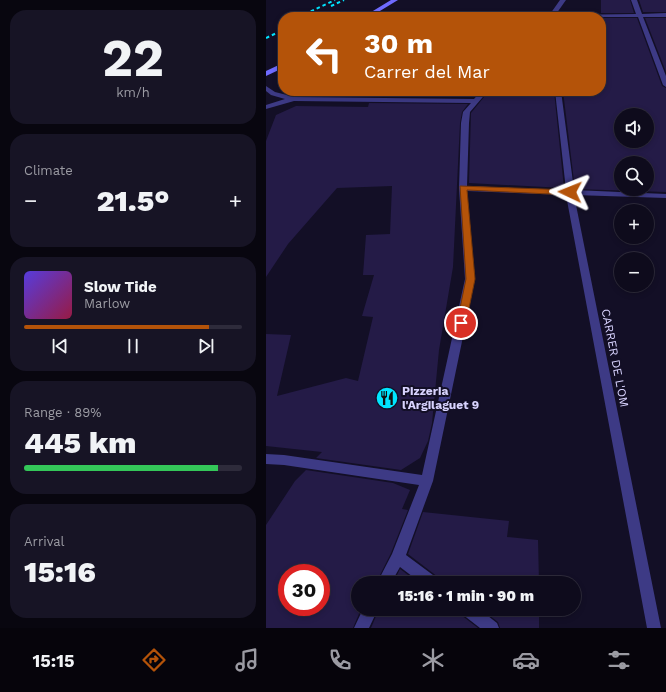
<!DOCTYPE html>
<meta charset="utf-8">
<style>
body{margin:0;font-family:"Work Sans",sans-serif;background:#171425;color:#f1f3f6;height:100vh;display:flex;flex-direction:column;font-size:15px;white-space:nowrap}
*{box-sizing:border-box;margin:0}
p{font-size:13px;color:#9b9ba3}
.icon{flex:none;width:22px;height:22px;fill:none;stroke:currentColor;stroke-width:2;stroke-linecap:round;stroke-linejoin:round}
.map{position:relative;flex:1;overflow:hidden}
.details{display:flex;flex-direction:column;gap:10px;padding:10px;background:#08060f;width:266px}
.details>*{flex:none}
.top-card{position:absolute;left:12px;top:12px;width:328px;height:84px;border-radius:16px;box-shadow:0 2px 6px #0003,0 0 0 1px #2e2b3b;background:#b45309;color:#fff;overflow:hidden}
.fabs{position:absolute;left:348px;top:108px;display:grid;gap:8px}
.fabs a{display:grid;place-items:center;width:40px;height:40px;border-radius:50%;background:#0e0b1c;box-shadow:0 2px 6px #0003,0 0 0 1px #2e2b3b;font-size:20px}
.speed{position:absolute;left:12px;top:564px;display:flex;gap:8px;font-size:20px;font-weight:700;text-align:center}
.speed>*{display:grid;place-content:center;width:52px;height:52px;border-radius:50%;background:#0e0b1c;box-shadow:0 2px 6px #0003,0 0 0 1px #2e2b3b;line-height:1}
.speed .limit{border:6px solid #d22;background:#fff;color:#111}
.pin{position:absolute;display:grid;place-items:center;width:34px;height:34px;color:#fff;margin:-17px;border:2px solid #fff;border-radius:50%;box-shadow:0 1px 4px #0007}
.me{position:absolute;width:44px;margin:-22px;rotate:272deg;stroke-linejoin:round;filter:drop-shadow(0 0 3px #0008)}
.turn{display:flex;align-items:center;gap:14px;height:84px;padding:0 20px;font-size:18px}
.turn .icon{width:52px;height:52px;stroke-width:2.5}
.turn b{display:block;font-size:28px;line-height:34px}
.big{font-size:30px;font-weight:800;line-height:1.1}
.details .widget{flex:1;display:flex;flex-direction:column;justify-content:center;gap:6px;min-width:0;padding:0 14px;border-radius:16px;background:#171425}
.details .dial{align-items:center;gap:0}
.dial b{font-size:52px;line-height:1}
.song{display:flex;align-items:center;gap:12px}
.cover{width:48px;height:48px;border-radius:6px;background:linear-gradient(135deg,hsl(250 70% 55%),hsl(340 70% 35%))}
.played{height:4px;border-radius:2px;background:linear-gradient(90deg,#b45309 85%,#2e2b3b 85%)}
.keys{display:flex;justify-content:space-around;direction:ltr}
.heat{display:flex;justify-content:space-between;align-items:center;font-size:22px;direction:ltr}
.charge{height:6px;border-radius:3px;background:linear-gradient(90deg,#34c759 89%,#2e2b3b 0)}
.trip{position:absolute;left:85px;top:576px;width:230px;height:40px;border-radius:20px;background:#0e0b1c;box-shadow:0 2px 6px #0003,0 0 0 1px #2e2b3b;font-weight:800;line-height:40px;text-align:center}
.tab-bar{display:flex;height:64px;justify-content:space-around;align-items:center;background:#06040b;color:#9b9ba3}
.tab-bar .icon{width:28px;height:28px}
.tab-bar .current{color:#b45309}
.tab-bar b{font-size:18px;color:#f1f3f6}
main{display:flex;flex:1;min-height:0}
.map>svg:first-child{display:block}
</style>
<main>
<section class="details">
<div class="widget dial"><b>22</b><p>km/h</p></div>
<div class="widget"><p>Climate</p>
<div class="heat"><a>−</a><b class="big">21.5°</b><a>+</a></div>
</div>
<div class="widget">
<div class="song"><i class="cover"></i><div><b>Slow Tide</b><p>Marlow</p></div></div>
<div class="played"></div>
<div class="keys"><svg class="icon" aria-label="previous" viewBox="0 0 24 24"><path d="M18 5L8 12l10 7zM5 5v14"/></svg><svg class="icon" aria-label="pause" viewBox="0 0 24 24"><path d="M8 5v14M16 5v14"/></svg><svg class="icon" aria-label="next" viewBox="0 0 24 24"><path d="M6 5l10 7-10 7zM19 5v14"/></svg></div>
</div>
<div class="widget"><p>Range · 89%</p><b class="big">445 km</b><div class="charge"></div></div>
<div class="widget"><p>Arrival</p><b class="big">15:16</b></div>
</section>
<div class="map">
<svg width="400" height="628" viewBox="0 0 400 628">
<rect width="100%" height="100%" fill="#130f26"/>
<path fill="#241b47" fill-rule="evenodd" d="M335,0H364L368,13H335Z
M373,0H400V12H377Z
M335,18H371L396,86L400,88V192L309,189L297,91H335ZM355,115H381V141H355ZM355,163H381V189H355Z
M379,18H400V72Z
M106,91H213L207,97L105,96Z
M223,91H288L298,188L203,183L205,113Z
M103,103L202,104L196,112L194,123L187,267L173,350L166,423L162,441L154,458L135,470L50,458L56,452L0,446V334L25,335L11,396L80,378L92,381L107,317L96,316L108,275H97L100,235L124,234L126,186L71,188L22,244L0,277V141L10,115L30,106L102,107Z
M40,470L127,483L144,490L136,509L142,510L125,553L110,583H92V609H95L87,628H0V525L29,481ZM21,573H55V607H21Z
M157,512L243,521L241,537L272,540L273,583H174L172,577L142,554Z
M134,569L153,583H127Z
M113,609H193L195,615L212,628H105Z
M215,609H273V628H234L232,622Z"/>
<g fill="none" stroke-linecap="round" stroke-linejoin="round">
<path fill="#3d3a85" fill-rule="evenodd" d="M294,0H300L288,17H282Z
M365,0H371L376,14L400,13V17H377L400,76V87L397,85L372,17H293L296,15L370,14Z
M0,86L9,92L29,97L208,99L215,91H222L204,112L203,123L201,186L300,190L289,91H295L308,190L400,194V198L308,195L395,628H381L300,195L201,191L209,279L167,481L140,555L171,578L173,583H155L134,567L125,583H111L126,554L153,485L18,465L0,464V454L18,455L156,475L199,279L193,188L195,123L197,112L205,103L28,101L0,109V105L19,99L5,95L0,91Z
M97,609H112L103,628H88Z
M194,609H213L231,623L233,628H214L196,614Z"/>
<path fill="#6f6bff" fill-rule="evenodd" d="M125,0H132L104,17H97Z
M17,63V68L0,76V71Z"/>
<path stroke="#00e5ff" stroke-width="2" stroke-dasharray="3.5 3" stroke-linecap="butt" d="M65,6L78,0
M33,17L69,0
M0,38L17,30"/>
</g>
<path fill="#b45309" stroke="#753606" d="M194,186L304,190L308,192L304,195L201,190L209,279L200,323L195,327L191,323L200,279Z"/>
<defs>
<g id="restaurant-disc" transform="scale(1.15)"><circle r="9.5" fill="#00e5ff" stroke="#130f26"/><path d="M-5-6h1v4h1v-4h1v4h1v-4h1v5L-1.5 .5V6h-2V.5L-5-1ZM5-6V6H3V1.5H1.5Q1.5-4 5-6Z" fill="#111"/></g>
</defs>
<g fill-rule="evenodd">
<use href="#restaurant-disc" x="121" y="398"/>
</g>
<g text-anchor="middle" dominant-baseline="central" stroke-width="4" stroke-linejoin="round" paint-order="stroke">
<g font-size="12" fill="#d9d4ff" stroke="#130f26">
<text transform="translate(349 358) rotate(79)">CARRER DE L'OM</text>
</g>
<g font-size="12" font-weight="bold" fill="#d9d4ff" stroke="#130f26" text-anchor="start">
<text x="136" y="391">Pizzeria<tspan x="136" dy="14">l'Argilaguet 9</tspan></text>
</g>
</g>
</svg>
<div class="fabs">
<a><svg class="icon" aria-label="sound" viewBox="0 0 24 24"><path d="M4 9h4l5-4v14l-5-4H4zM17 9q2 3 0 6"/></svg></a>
<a><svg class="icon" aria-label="search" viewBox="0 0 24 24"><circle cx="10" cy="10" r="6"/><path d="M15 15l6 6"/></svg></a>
<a>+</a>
<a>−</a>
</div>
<div class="speed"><div class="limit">30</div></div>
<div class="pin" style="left:195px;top:323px;background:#d93025"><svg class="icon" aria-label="arrive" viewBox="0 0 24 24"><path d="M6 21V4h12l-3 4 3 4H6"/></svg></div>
<svg class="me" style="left:304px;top:192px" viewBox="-20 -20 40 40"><path d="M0-17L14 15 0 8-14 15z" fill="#b45309" stroke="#fff" stroke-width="4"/></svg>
<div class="trip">15:16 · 1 min · 90 m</div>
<div class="top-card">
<div class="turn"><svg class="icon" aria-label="left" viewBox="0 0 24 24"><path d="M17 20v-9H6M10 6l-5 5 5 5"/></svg><div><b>30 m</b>Carrer del Mar</div></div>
</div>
</div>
</main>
<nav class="tab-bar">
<b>15:15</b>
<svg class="icon current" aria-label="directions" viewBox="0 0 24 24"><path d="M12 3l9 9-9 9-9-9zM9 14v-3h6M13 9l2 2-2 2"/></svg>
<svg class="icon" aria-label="music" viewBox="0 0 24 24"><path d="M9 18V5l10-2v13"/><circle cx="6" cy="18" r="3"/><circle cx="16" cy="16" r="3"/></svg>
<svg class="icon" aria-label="phone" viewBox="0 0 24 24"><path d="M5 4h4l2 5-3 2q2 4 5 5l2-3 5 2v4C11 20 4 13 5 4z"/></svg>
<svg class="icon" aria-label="climate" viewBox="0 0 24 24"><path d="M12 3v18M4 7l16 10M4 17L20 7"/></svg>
<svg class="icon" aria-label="car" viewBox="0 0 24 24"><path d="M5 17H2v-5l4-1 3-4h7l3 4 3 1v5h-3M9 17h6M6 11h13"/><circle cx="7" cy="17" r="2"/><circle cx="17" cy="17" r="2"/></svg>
<svg class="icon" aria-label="filters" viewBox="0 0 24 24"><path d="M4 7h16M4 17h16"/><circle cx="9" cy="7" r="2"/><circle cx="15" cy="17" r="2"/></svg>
</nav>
